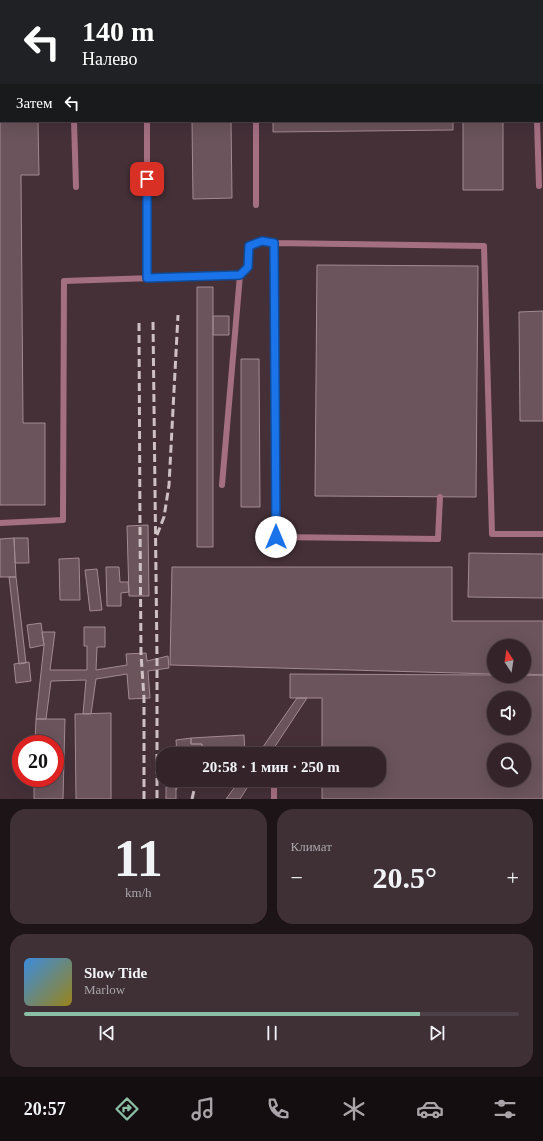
<!DOCTYPE html>
<html lang="ru">
<meta charset="utf-8">
<style>
body{margin:0;font-family:Georgia,serif;background:#3f3036;color:#f1f3f6;height:100vh;display:flex;flex-direction:column;font-size:15px;white-space:nowrap}
*{box-sizing:border-box;margin:0}
p{font-size:13px;color:#a9a4a8}
.icon{flex:none;width:22px;height:22px;fill:none;stroke:currentColor;stroke-width:2;stroke-linecap:round;stroke-linejoin:round}
.map{position:relative;height:799px;overflow:hidden}
.details{display:flex;flex-direction:column;gap:10px;padding:10px;background:#1d1417;flex:1}
.details>*{flex:none}
.banner{position:absolute;left:0px;top:0px;width:543px;height:122px;box-shadow:0 4px 16px #0002,0 0 0 1px #4e4147;background:#202124;color:#fff;overflow:hidden}
.needle{width:26px;rotate:348deg}
.tools{position:absolute;left:487px;top:639px;display:grid;gap:8px}
.tools a{display:grid;place-items:center;width:44px;height:44px;border-radius:50%;background:#34242a;box-shadow:0 4px 16px #0002,0 0 0 1px #4e4147;font-size:20px}
.speed{position:absolute;left:12px;top:735px;display:flex;gap:8px;font-size:20px;font-weight:700;text-align:center}
.speed>*{display:grid;place-content:center;width:52px;height:52px;border-radius:50%;background:#34242a;box-shadow:0 4px 16px #0002,0 0 0 1px #4e4147;line-height:1}
.speed .limit{border:6px solid #d22;background:#fff;color:#111}
.pin{position:absolute;display:grid;place-items:center;width:34px;height:34px;color:#fff;margin:-17px;border-radius:8px;box-shadow:0 2px 6px #0006}
.me{position:absolute;width:44px;margin:-22px;rotate:0deg;stroke-linejoin:round;filter:drop-shadow(0 0 3px #0008)}
.turn{display:flex;align-items:center;gap:14px;height:84px;padding:0 16px;font-size:18px}
.turn .icon{width:52px;height:52px;stroke-width:2.5}
.turn b{display:block;font-size:28px;line-height:34px}
.then{display:flex;align-items:center;height:38px;padding:0 16px;background:#0003;gap:8px;font-size:15px}
.big{font-size:30px;font-weight:600;line-height:1.1}
.details .widget{flex:1;display:flex;flex-direction:column;justify-content:center;gap:6px;min-width:0;padding:0 14px;border-radius:16px;background:#3f3036}
.details .dial{align-items:center;gap:0}
.dial b{font-size:52px;line-height:1}
.song{display:flex;align-items:center;gap:12px}
.cover{width:48px;height:48px;border-radius:6px;background:linear-gradient(135deg,hsl(210 70% 55%),hsl(50 70% 35%))}
.played{height:4px;border-radius:2px;background:linear-gradient(90deg,#8abfa5 80%,#4e4147 80%)}
.keys{display:flex;justify-content:space-around;direction:ltr}
.heat{display:flex;justify-content:space-between;align-items:center;font-size:22px;direction:ltr}
.details .tiles{flex:1;display:grid;gap:10px;grid-template-columns:1fr 1fr}
.widget:last-child{grid-column:span 2}
.trip{position:absolute;left:156px;top:747px;width:230px;height:40px;border-radius:16px;background:#34242a;box-shadow:0 4px 16px #0002,0 0 0 1px #4e4147;font-weight:600;line-height:40px;text-align:center}
.tabs{display:flex;height:64px;justify-content:space-around;align-items:center;background:#150e11;color:#a9a4a8}
.tabs .icon{width:28px;height:28px}
.tabs .selected{color:#8abfa5}
.tabs b{font-size:18px;color:#f1f3f6}
.map>svg:first-child{display:block}
</style>
<div class="map">
<svg width="543" height="799" viewBox="0 0 543 799">
<rect width="100%" height="100%" fill="#453038"/>
<g fill="none" stroke-linecap="round" stroke-linejoin="round">
<path stroke="#07697a" stroke-width="4.5" d="M542,28H543"/>
</g>
<path fill="#6b545c" stroke="#a38a92" fill-rule="evenodd" d="M542,32H543V78H542Z
M0,78H1V121H38L39,175H21L23,423H45V505H0Z
M192,121H231L232,198L193,199Z
M273,121H453V130L273,132Z
M463,121H503V190H463Z
M317,265L478,266L476,497L315,496Z
M197,287H213V547H197Z
M543,311V421H520L519,312Z
M213,316H229V335H213Z
M241,359H259L260,507H241Z
M148,525L149,596H129L127,526Z
M14,538H28L29,563H15Z
M14,538L16,577H0V539Z
M469,553L543,554V598L468,597Z
M79,558L80,600H60L59,559Z
M106,567H119L120,582H128L129,592L121,593V606H107Z
M172,567H452V621H543V675L524,674V646H494V674L170,665Z
M97,569L102,610L90,611L85,570Z
M9,577H16L26,663L19,664Z
M41,623L44,645L30,648L27,625Z
M84,627H105V647H97L96,670L127,665L126,654L146,653L147,661L168,656L169,668L148,671L150,698L129,699L127,674L96,679L91,714H83L86,680L51,681L46,719H36L44,645L42,632H55L50,670H87V646H84Z
M29,662L31,681L16,683L14,664Z
M290,674L494,675V676L543,675V799H322V780H379V754H322V698H290ZM494,698H524V728H494ZM494,750H524V780H494Z
M297,698H307L270,754H258Z
M111,713V799H76L75,714Z
M36,719H65L63,799H34V778H55V744H35Z
M244,735L245,754H203L202,744H191V738Z
M191,738V744H202L203,754H177L176,740Z
M178,780H182L176,790V787H174Z
M190,780H205V786L190,787Z
M240,780H252L240,799H226Z
M166,787H176V799H166Z"/>
<g fill="none" stroke-linecap="round" stroke-linejoin="round">
<path stroke="#a56f82" stroke-width="6" d="M340,0V1
M44,1V0
M173,1V0
M542,13H543
M0,16H1
M0,71H1
M542,111H543
M74,121L76,187
M537,121L539,186
M256,205V121
M274,243L276,537L438,539L440,497
M240,275L248,267L249,246L262,241L274,243L484,246L492,534H543
M147,278V121
M0,523L63,520L64,281L240,275L222,485
M274,780V799"/>
<path stroke="#cfc0c4" stroke-width="3" stroke-dasharray="8 4" stroke-linecap="butt" d="M153,322L157,659V799
M139,323L140,526L141,654L144,698V799
M157,535L164,517L169,485L178,315
M192,799L195,786"/>
</g>
<g fill="none" stroke-linecap="round" stroke-linejoin="round">
<g stroke="#114b97" stroke-width="10">
<path id="route" d="M147,179V278L240,275L248,267L249,246L262,241L274,243L276,537"/>
</g>
<use href="#route" stroke="#1a73e8" stroke-width="7"/>
</g>
</svg>
<div class="tools">
<a><svg class="needle" viewBox="-14 -14 28 28"><path d="M0-13l5 13h-10z" fill="#e53935"/><path d="M0 13l5-13h-10z" fill="#a9a4a8"/></svg></a>
<a><svg class="icon" aria-label="sound" viewBox="0 0 24 24"><path d="M4 9h4l5-4v14l-5-4H4zM17 9q2 3 0 6"/></svg></a>
<a><svg class="icon" aria-label="search" viewBox="0 0 24 24"><circle cx="10" cy="10" r="6"/><path d="M15 15l6 6"/></svg></a>
</div>
<div class="speed"><div class="limit">20</div></div>
<div class="pin" style="left:147px;top:179px;background:#d93025"><svg class="icon" aria-label="arrive" viewBox="0 0 24 24"><path d="M6 21V4h12l-3 4 3 4H6"/></svg></div>
<svg class="me" style="left:276px;top:537px" viewBox="-20 -20 40 40"><circle r="19" fill="#fff"/><path d="M0-13L10 11 0 6-10 11z" fill="#1a73e8"/></svg>
<div class="trip">20:58 · 1 мин · 250 m</div>
<div class="banner">
<div class="turn"><svg class="icon" aria-label="left" viewBox="0 0 24 24"><path d="M17 20v-9H6M10 6l-5 5 5 5"/></svg><div><b>140 m</b>Налево</div></div>
<div class="then">Затем<svg class="icon" aria-label="left" viewBox="0 0 24 24"><path d="M17 20v-9H6M10 6l-5 5 5 5"/></svg></div>
</div>
</div>
<section class="details">
<div class="tiles">
<div class="widget dial"><b>11</b><p>km/h</p></div>
<div class="widget"><p>Климат</p>
<div class="heat"><a>−</a><b class="big">20.5°</b><a>+</a></div>
</div>
<div class="widget">
<div class="song"><i class="cover"></i><div><b>Slow Tide</b><p>Marlow</p></div></div>
<div class="played"></div>
<div class="keys"><svg class="icon" aria-label="previous" viewBox="0 0 24 24"><path d="M18 5L8 12l10 7zM5 5v14"/></svg><svg class="icon" aria-label="pause" viewBox="0 0 24 24"><path d="M8 5v14M16 5v14"/></svg><svg class="icon" aria-label="next" viewBox="0 0 24 24"><path d="M6 5l10 7-10 7zM19 5v14"/></svg></div>
</div>
</div>
</section>
<nav class="tabs">
<b>20:57</b>
<svg class="icon selected" aria-label="directions" viewBox="0 0 24 24"><path d="M12 3l9 9-9 9-9-9zM9 14v-3h6M13 9l2 2-2 2"/></svg>
<svg class="icon" aria-label="music" viewBox="0 0 24 24"><path d="M9 18V5l10-2v13"/><circle cx="6" cy="18" r="3"/><circle cx="16" cy="16" r="3"/></svg>
<svg class="icon" aria-label="phone" viewBox="0 0 24 24"><path d="M5 4h4l2 5-3 2q2 4 5 5l2-3 5 2v4C11 20 4 13 5 4z"/></svg>
<svg class="icon" aria-label="climate" viewBox="0 0 24 24"><path d="M12 3v18M4 7l16 10M4 17L20 7"/></svg>
<svg class="icon" aria-label="car" viewBox="0 0 24 24"><path d="M5 17H2v-5l4-1 3-4h7l3 4 3 1v5h-3M9 17h6M6 11h13"/><circle cx="7" cy="17" r="2"/><circle cx="17" cy="17" r="2"/></svg>
<svg class="icon" aria-label="filters" viewBox="0 0 24 24"><path d="M4 7h16M4 17h16"/><circle cx="9" cy="7" r="2"/><circle cx="15" cy="17" r="2"/></svg>
</nav>
